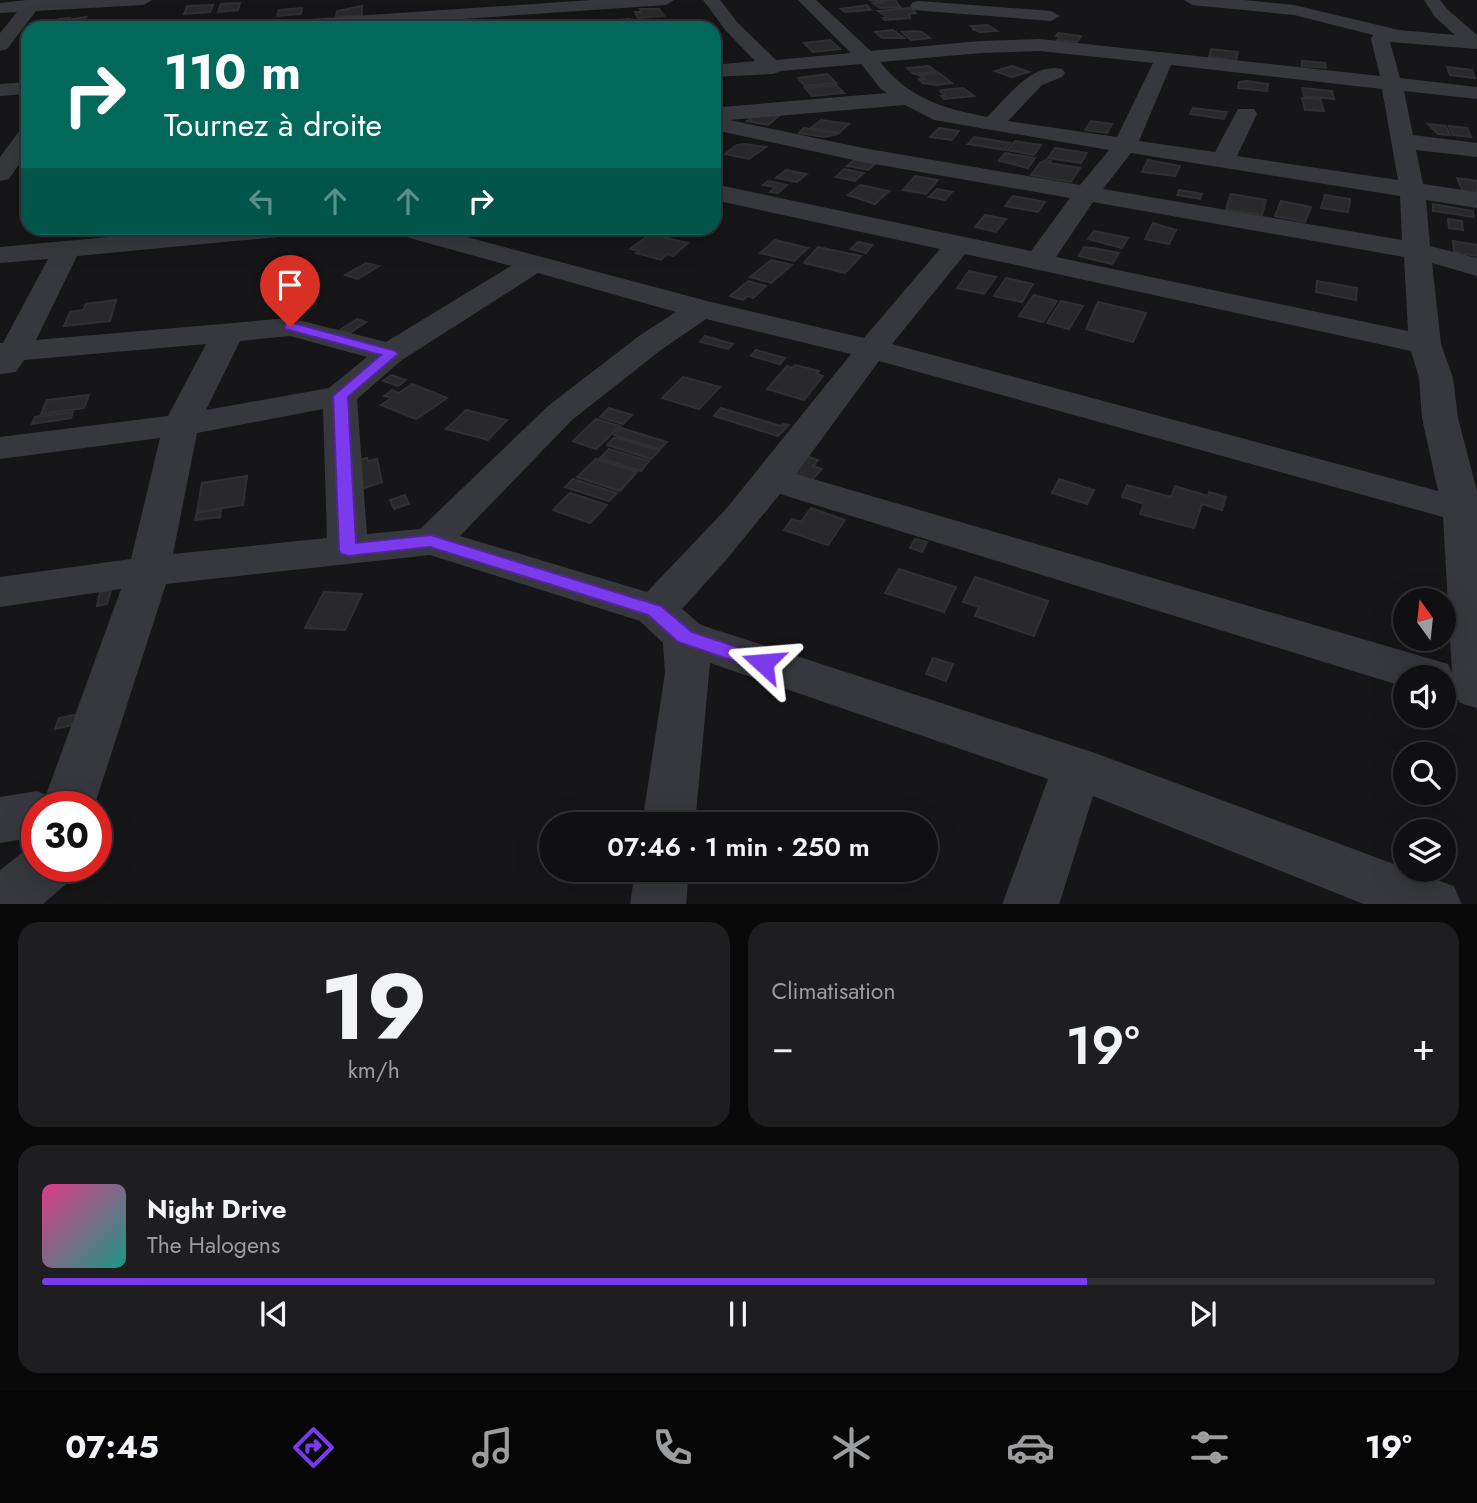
<!DOCTYPE html>
<html lang="fr">
<meta charset="utf-8">
<style>
body{margin:0;font-family:Jost,sans-serif;background:#1e1e20;color:#f1f3f6;height:100vh;display:flex;flex-direction:column;font-size:26px;white-space:nowrap}
*{box-sizing:border-box;margin:0}
p{font-size:23px;color:#9c9d9f}
.icon{flex:none;width:38px;height:38px;fill:none;stroke:currentColor;stroke-width:2;stroke-linecap:round;stroke-linejoin:round}
.map{position:relative;height:904px;overflow:hidden}
.sheet{display:flex;flex-direction:column;gap:18px;padding:18px;background:#09090a;flex:1}
.sheet>*{flex:none}
.banner{position:absolute;left:21px;top:21px;width:700px;height:214px;border-radius:21px;box-shadow:0 7px 28px #0002,0 0 0 2px #303032;background:#00695c;color:#fff;overflow:hidden}
.needle{width:46px;rotate:345deg}
.controls{position:absolute;left:1393px;top:588px;display:grid;gap:14px}
.controls a{display:grid;place-items:center;width:63px;height:63px;border-radius:50%;background:#101012;box-shadow:0 7px 28px #0002,0 0 0 2px #303032;font-size:35px}
.speed{position:absolute;left:21px;top:791px;display:flex;gap:14px;font-size:35px;font-weight:700;text-align:center}
.speed>*{display:grid;place-content:center;width:91px;height:91px;border-radius:50%;background:#101012;box-shadow:0 7px 28px #0002,0 0 0 2px #303032;line-height:1}
.speed .limit{border:10px solid #d22;background:#fff;color:#111}
.pin{position:absolute;display:grid;place-items:center;width:60px;height:60px;color:#fff;margin:-72px -30px;border-radius:50% 50% 50% 0;rotate:-45deg;box-shadow:0 0 7px #0007}
.pin .icon{rotate:45deg}
.me{position:absolute;width:77px;margin:-38px;rotate:289deg;stroke-linejoin:round;filter:drop-shadow(0 0 5px #0008)}
.turn{display:flex;align-items:center;gap:24px;height:147px;padding:0 28px;font-size:32px}
.turn .icon{width:91px;height:91px;stroke-width:2.5}
.turn b{display:block;font-size:49px;line-height:60px}
.lanes{display:flex;align-items:center;height:66px;padding:0 28px;background:#0003;justify-content:center;gap:35px;direction:ltr}
.lanes .off{opacity:.35}
.big{font-size:52px;font-weight:600;line-height:1.1}
.sheet .tile{flex:1;display:flex;flex-direction:column;justify-content:center;gap:10px;min-width:0;padding:0 24px;border-radius:21px;background:#1e1e20}
.sheet .dial{align-items:center;gap:0}
.dial b{font-size:91px;line-height:1}
.song{display:flex;align-items:center;gap:21px}
.cover{width:84px;height:84px;border-radius:10px;background:linear-gradient(135deg,hsl(330 70% 55%),hsl(170 70% 35%))}
.played{height:7px;border-radius:4px;background:linear-gradient(90deg,#7c3aed 75%,#303032 75%)}
.keys{display:flex;justify-content:space-around;direction:ltr}
.heat{display:flex;justify-content:space-between;align-items:center;font-size:38px;direction:ltr}
.sheet .tiles{flex:1;display:grid;gap:18px;grid-template-columns:1fr 1fr}
.tile:last-child{grid-column:span 2}
.trip{position:absolute;left:539px;top:812px;width:399px;height:70px;border-radius:35px;background:#101012;box-shadow:0 7px 28px #0002,0 0 0 2px #303032;font-weight:600;line-height:70px;text-align:center}
.tab-bar{display:flex;height:112px;justify-content:space-around;align-items:center;background:#060607;color:#9c9d9f}
.tab-bar .icon{width:49px;height:49px}
.tab-bar .active{color:#7c3aed}
.tab-bar b{font-size:32px;color:#f1f3f6}
.map>svg:first-child{display:block}
</style>
<div class="map">
<svg width="1477" height="905" viewBox="0 0 1477 905">
<rect width="100%" height="100%" fill="#161618"/>
<path fill="#29292c" stroke="#303034" stroke-width="2" d="M869,0H895L900,7L880,8L873,3L885,2Z
M240,3L238,10L218,12L221,4Z
M213,5L210,12L184,14L187,6Z
M867,5L871,10L845,12L841,9Z
M362,6V16H336L337,11Z
M302,8L301,14L277,16L279,10Z
M910,8L916,13L909,14L910,18L885,20L883,18L887,17L878,11Z
M640,9H659L664,16L638,18L635,12H641Z
M86,17L81,23L54,25L59,19L69,18L67,20Z
M630,19L634,24L624,25L626,28H607L603,21Z
M988,25L997,31L980,32L972,29H975L971,26Z
M893,30L904,38H882L875,32Z
M914,31L922,32L930,38L911,40L902,32Z
M1058,33L1081,36L1077,42L1057,40L1060,36H1056Z
M830,40L840,49L813,52L804,43Z
M1211,49L1238,52L1235,64L1226,63V59L1209,57Z
M1302,61L1325,63L1326,68L1302,66Z
M929,66L936,72L914,74L907,68Z
M1012,66L1029,72L1012,77L995,71Z
M1447,67L1472,70L1475,78L1450,75Z
M939,73L952,83L937,85L923,83L919,79H925L918,75Z
M827,74L836,83L805,86L798,78Z
M1247,81L1268,84L1267,91L1238,88L1239,82Z
M836,85L844,93L812,96L805,88Z
M963,88L974,96L944,99L941,96H946L940,91L942,90Z
M1302,88L1332,91L1334,99L1304,96Z
M1302,98L1320,99L1324,111L1305,110Z
M1193,108L1227,112L1224,119L1190,114Z
M781,114L768,125L747,121L753,117Z
M821,120L849,124L839,133L811,128Z
M1091,121L1112,124L1107,133L1085,130Z
M1428,124L1446,126L1450,135L1438,134Z
M1449,126L1467,128L1471,137L1453,135Z
M804,128L838,134L824,137L799,133Z
M939,128L959,131L952,140L930,137Z
M974,137L1010,143L1004,150L968,144Z
M1015,141L1041,145L1034,155L1007,150Z
M745,144L766,147L749,159L725,154L737,145Z
M1055,148L1087,153L1081,163L1048,158Z
M1005,153L1035,158L1028,168L999,161Z
M857,158L877,162L868,170L847,166Z
M1046,160L1051,161L1049,163L1080,168L1071,182L1031,175L1040,163Z
M1148,160L1180,166L1175,176L1142,172Z
M844,169L864,173L855,181L836,177Z
M786,170L807,174L797,182L776,178Z
M915,176L938,180L926,194L903,190Z
M1457,178L1477,181V195L1464,194Z
M768,181L787,185L778,193L770,192L775,187L763,185Z
M860,185L889,191L875,204L848,195Z
M937,189L952,192L945,200L929,197Z
M1179,190L1202,194L1200,199L1177,195Z
M1231,194L1266,200L1262,215L1226,209Z
M1325,195L1350,199L1348,212L1321,208Z
M1013,196L1045,202L1038,212L1005,206Z
M1281,201L1311,207L1305,222L1275,216Z
M1433,204L1473,211L1474,217L1433,211Z
M985,215L1006,219L996,232L975,227Z
M1448,219L1462,221L1463,230L1449,228Z
M1153,223L1176,230L1169,244L1145,239Z
M1094,231L1128,238L1122,248L1088,239Z
M650,234L688,243L673,256L667,254L661,260L636,253L639,251L630,249Z
M775,240L808,248L794,261L760,253Z
M1453,241L1477,245V256L1454,252Z
M858,242L872,245L866,253L851,249Z
M818,247L861,256L845,273L804,263Z
M1084,247L1093,248L1119,253L1112,264L1079,256Z
M771,260L792,265L771,283L750,277Z
M366,263L379,266L358,279L345,275Z
M969,271L996,277L984,294L957,288Z
M1006,278L1033,284L1022,302L994,296Z
M748,281L766,286L753,298L748,296L743,300L730,296Z
M1317,281L1357,288L1356,300L1316,292Z
M1034,295L1057,301L1043,322L1019,316Z
M116,300L110,321L64,326L70,312L83,310L86,304Z
M1061,301L1083,306L1069,329L1047,323Z
M1098,302L1146,313L1133,342L1086,329Z
M357,319L366,322L350,333L340,330Z
M705,336L733,344L728,349L700,342Z
M756,350L785,358L780,364L751,356Z
M795,365L819,371L816,374L823,376L804,400L767,389L787,366L792,368Z
M391,375L406,380L398,386L383,381Z
M683,377L720,387L699,409L662,398Z
M412,384L447,398L416,419L381,405L391,398L384,396L392,390L399,393Z
M89,395L84,408L41,414L47,400Z
M609,408L632,415L623,424L600,417Z
M721,408L781,426L783,424L789,425L778,436L714,416Z
M466,410L507,420L488,440L446,429Z
M73,412L71,418L32,424L35,417Z
M596,419L620,426L596,449L573,441Z
M621,428L667,442L660,449L614,435Z
M615,437L659,451L651,459L607,445Z
M609,449L649,461L641,471L600,458Z
M806,456L818,460L813,466L822,469L811,481L790,473Z
M367,458L368,461L377,459L382,482L359,490L354,461Z
M596,459L637,472L620,491L577,477Z
M247,476L243,505L197,512L202,483Z
M573,479L617,493L609,501L565,487Z
M1059,479L1094,490L1087,504L1052,493Z
M1127,485L1171,497L1175,486L1208,496L1209,492L1226,497L1222,510L1202,504L1194,528L1140,514L1144,504L1122,497Z
M570,493L607,505L590,523L553,510Z
M405,495L409,504L394,509L390,500Z
M811,508L845,520L828,545L784,530L792,519L801,522Z
M221,509L220,517L195,520L197,513Z
M915,539L927,542L922,552L910,548Z
M899,569L956,587L944,612L885,593Z
M975,577L1048,601L1034,636L975,616L979,607L963,602Z
M111,590L107,604L97,606L100,592Z
M324,592L362,594L345,630L305,628Z
M933,658L953,664L946,681L926,674Z
M79,714L77,724L55,729L59,718Z"/>
<g fill="none" stroke-linecap="round" stroke-linejoin="round">
<path fill="#37383d" fill-rule="evenodd" d="M27,0H152L144,5L36,11L7,49L0,51V33L17,12L0,13V3Z
M591,0H674L666,5L331,28H243L252,23Z
M703,0H720L738,23L776,60L851,53L798,0H816L871,51L981,41L1040,39L1380,76L1371,39L1373,35L1294,15L1192,5L1184,0H1244L1294,5L1399,30L1455,35L1435,17L1424,0H1440L1447,9L1477,35V49L1390,42L1400,78L1477,87V99L1404,91L1413,135L1477,143V157L1416,150L1423,184L1477,192V208L1426,200L1430,246L1477,258V276L1432,263L1441,344L1453,378L1458,418L1477,491V708L1460,703L1453,690V680L1448,690L1444,691V677H1405V687L780,494L727,559L682,609L701,625L1095,753L1434,879L1454,886L1462,905H1366L1093,796L1059,905H1002L1048,779L710,663L695,824H642L665,673L663,643L640,621L430,555L166,584L94,807H37V837L0,843V797L37,791L46,795L121,589L0,607V577L131,559L160,438L0,459V437L168,416L206,344L24,360L16,372L0,374V343H3L48,259L0,263V247L207,228H302L298,234L289,236L77,256L36,340L290,318L386,342L511,266L395,234L391,228H433L707,301L864,338L940,249L714,200V184L1031,251L1070,198L863,162L714,130V110L722,107L887,93L881,89L861,64L781,71L773,74L714,77V65L755,61L726,31ZM1040,51L1153,63L1117,137L1008,121L1042,85L1062,77L1065,73L1062,69C1032,61 1006,99 987,117C942,108 910,99 880,62L981,53ZM1171,65L1382,89L1398,180L1237,156L1257,114L1254,109H1238L1215,152L1139,141ZM905,105L934,120L1109,150L1080,185L863,148L730,120ZM1131,153L1400,196L1402,240L1103,189ZM1093,202L1404,257L1408,331L1056,257ZM965,254L1411,351L1419,378L1422,418L1438,491L892,344ZM538,273L676,312L639,336L548,406L420,529L367,534L357,399L402,360ZM706,319L851,354L726,509L647,592L460,536L572,420L661,350ZM290,336L367,357L329,388L206,410L240,341ZM879,361L1443,517L1452,673L1448,664L1431,659L796,474ZM323,409L327,538L173,554L197,433Z
M919,1L1051,11L1060,16L1051,21L913,10L910,6L913,2Z
M28,82V94L0,96V84Z
M28,128V151L9,179L0,181V157L20,130Z
M37,845V866H74L66,884L42,905H0V870L28,848Z
M635,870H689L686,905H630Z"/>
</g>
<path fill="#7c3aed" stroke="#51269a" stroke-width="2" d="M290,322L396,351L398,354L348,397L356,543L431,535L437,537L661,606L692,632L770,658L773,663L770,669L763,671L678,642L648,615L430,547L348,556L341,554L339,550L333,396L381,355L285,329V324Z"/>
</svg>
<div class="controls">
<a><svg class="needle" viewBox="-14 -14 28 28"><path d="M0-13l5 13h-10z" fill="#e53935"/><path d="M0 13l5-13h-10z" fill="#9c9d9f"/></svg></a>
<a><svg class="icon" aria-label="sound" viewBox="0 0 24 24"><path d="M4 9h4l5-4v14l-5-4H4zM17 9q2 3 0 6"/></svg></a>
<a><svg class="icon" aria-label="search" viewBox="0 0 24 24"><circle cx="10" cy="10" r="6"/><path d="M15 15l6 6"/></svg></a>
<a><svg class="icon" aria-label="layers" viewBox="0 0 24 24"><path d="M12 4l9 5-9 5-9-5zM3 14l9 5 9-5"/></svg></a>
</div>
<div class="speed"><div class="limit">30</div></div>
<div class="pin" style="left:290px;top:327px;background:#d93025"><svg class="icon" aria-label="arrive" viewBox="0 0 24 24"><path d="M6 21V4h12l-3 4 3 4H6"/></svg></div>
<svg class="me" style="left:763px;top:663px" viewBox="-20 -20 40 40"><path d="M0-17L14 15 0 8-14 15z" fill="#7c3aed" stroke="#fff" stroke-width="4"/></svg>
<div class="trip">07:46 · 1 min · 250 m</div>
<div class="banner">
<div class="turn"><svg class="icon" aria-label="right" viewBox="0 0 24 24"><path d="M7 20v-9h11M14 6l5 5-5 5"/></svg><div><b>110 m</b>Tournez à droite</div></div>
<div class="lanes"><svg class="icon off" aria-label="left" viewBox="0 0 24 24"><path d="M17 20v-9H6M10 6l-5 5 5 5"/></svg><svg class="icon off" aria-label="ahead" viewBox="0 0 24 24"><path d="M12 20V5M6 11l6-6 6 6"/></svg><svg class="icon off" aria-label="ahead" viewBox="0 0 24 24"><path d="M12 20V5M6 11l6-6 6 6"/></svg><svg class="icon" aria-label="right" viewBox="0 0 24 24"><path d="M7 20v-9h11M14 6l5 5-5 5"/></svg></div>
</div>
</div>
<section class="sheet">
<div class="tiles">
<div class="tile dial"><b>19</b><p>km/h</p></div>
<div class="tile"><p>Climatisation</p>
<div class="heat"><a>−</a><b class="big">19°</b><a>+</a></div>
</div>
<div class="tile">
<div class="song"><i class="cover"></i><div><b>Night Drive</b><p>The Halogens</p></div></div>
<div class="played"></div>
<div class="keys"><svg class="icon" aria-label="previous" viewBox="0 0 24 24"><path d="M18 5L8 12l10 7zM5 5v14"/></svg><svg class="icon" aria-label="pause" viewBox="0 0 24 24"><path d="M8 5v14M16 5v14"/></svg><svg class="icon" aria-label="next" viewBox="0 0 24 24"><path d="M6 5l10 7-10 7zM19 5v14"/></svg></div>
</div>
</div>
</section>
<nav class="tab-bar">
<b>07:45</b>
<svg class="icon active" aria-label="directions" viewBox="0 0 24 24"><path d="M12 3l9 9-9 9-9-9zM9 14v-3h6M13 9l2 2-2 2"/></svg>
<svg class="icon" aria-label="music" viewBox="0 0 24 24"><path d="M9 18V5l10-2v13"/><circle cx="6" cy="18" r="3"/><circle cx="16" cy="16" r="3"/></svg>
<svg class="icon" aria-label="phone" viewBox="0 0 24 24"><path d="M5 4h4l2 5-3 2q2 4 5 5l2-3 5 2v4C11 20 4 13 5 4z"/></svg>
<svg class="icon" aria-label="climate" viewBox="0 0 24 24"><path d="M12 3v18M4 7l16 10M4 17L20 7"/></svg>
<svg class="icon" aria-label="car" viewBox="0 0 24 24"><path d="M5 17H2v-5l4-1 3-4h7l3 4 3 1v5h-3M9 17h6M6 11h13"/><circle cx="7" cy="17" r="2"/><circle cx="17" cy="17" r="2"/></svg>
<svg class="icon" aria-label="filters" viewBox="0 0 24 24"><path d="M4 7h16M4 17h16"/><circle cx="9" cy="7" r="2"/><circle cx="15" cy="17" r="2"/></svg>
<b>19°</b>
</nav>
